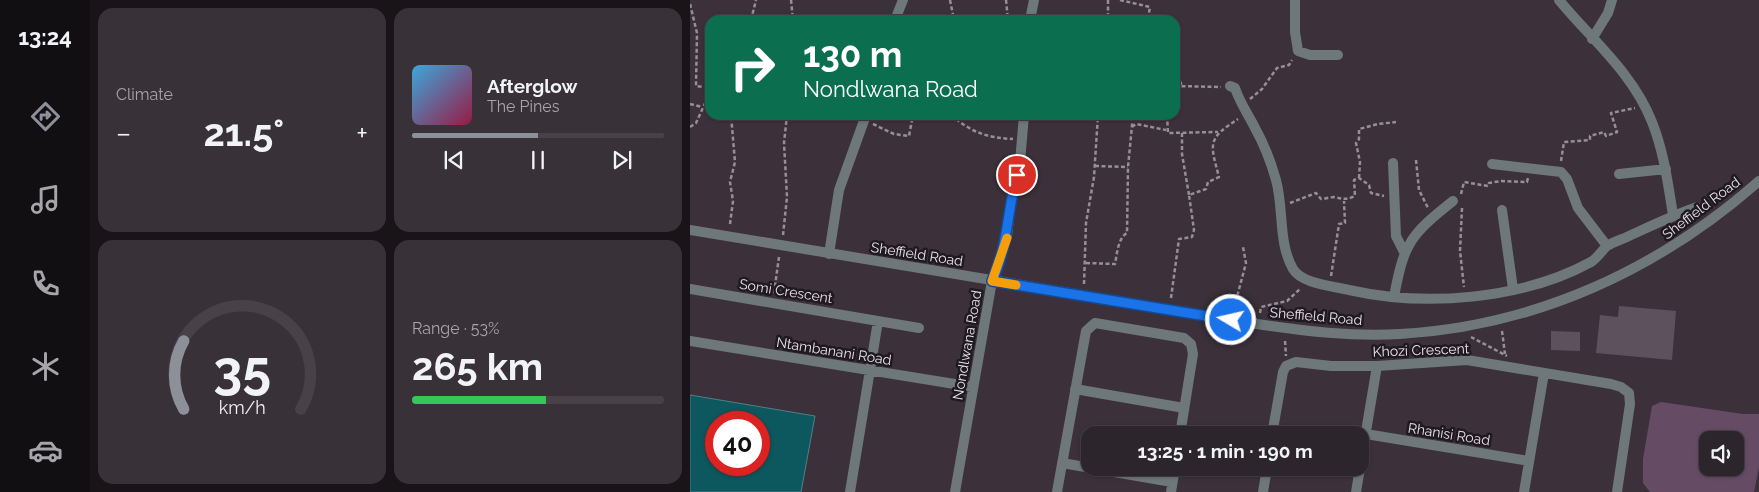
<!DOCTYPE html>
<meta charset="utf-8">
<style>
body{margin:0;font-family:Raleway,sans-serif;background:#393138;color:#f1f3f6;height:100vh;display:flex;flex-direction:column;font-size:19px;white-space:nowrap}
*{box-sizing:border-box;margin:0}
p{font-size:16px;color:#a7a5a9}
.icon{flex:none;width:28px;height:28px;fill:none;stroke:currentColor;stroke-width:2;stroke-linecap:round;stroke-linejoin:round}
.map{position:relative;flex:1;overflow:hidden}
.details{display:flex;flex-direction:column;gap:8px;padding:8px;background:#191418;width:600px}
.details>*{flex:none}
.hud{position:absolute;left:15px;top:15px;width:475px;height:105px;border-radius:15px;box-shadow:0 1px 4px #0004,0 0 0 1px #484248;background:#0b6e4f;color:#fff;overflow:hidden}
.buttons{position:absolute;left:1009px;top:431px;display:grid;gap:10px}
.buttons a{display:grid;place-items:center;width:45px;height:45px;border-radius:10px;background:#2d252c;box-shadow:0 1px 4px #0004,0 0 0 1px #484248;font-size:25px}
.speed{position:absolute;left:15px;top:411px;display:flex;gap:10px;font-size:25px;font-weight:700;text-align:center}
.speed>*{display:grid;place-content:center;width:65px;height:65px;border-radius:50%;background:#2d252c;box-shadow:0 1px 4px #0004,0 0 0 1px #484248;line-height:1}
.speed .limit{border:8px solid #d22;background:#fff;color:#111}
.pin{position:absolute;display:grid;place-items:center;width:42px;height:42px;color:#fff;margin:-21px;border:2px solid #fff;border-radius:50%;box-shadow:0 1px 5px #0007}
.me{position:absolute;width:55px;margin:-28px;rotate:279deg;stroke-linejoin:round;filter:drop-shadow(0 0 4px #0008)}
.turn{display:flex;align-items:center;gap:18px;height:105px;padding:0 15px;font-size:22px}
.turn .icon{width:65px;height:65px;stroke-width:2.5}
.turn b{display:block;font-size:35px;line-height:42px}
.big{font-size:38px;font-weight:700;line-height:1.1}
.details .card{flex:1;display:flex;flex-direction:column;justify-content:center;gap:8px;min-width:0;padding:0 18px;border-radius:15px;background:#393138}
.details .dial{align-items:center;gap:0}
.dial svg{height:130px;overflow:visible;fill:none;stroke:#484248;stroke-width:7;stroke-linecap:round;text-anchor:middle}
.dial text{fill:#f1f3f6;stroke:none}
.song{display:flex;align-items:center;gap:15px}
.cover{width:60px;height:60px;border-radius:8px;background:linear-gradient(135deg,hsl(200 70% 55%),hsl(340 70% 35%))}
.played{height:5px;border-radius:2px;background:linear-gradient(90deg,#8c9099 50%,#484248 50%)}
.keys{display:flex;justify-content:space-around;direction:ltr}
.heat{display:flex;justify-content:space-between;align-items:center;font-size:28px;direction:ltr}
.charge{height:8px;border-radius:4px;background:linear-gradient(90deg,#34c759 53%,#484248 0)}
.details .tiles{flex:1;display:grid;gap:8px;grid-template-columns:repeat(2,1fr)}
.trip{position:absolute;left:391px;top:426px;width:288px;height:50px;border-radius:15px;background:#2d252c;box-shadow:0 1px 4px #0004,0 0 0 1px #484248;font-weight:700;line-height:50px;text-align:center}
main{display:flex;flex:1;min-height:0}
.dock{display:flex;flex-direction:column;width:90px;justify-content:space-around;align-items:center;background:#120f12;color:#a7a5a9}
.dock .icon{width:35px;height:35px}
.dock .current{color:#8c9099}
.dock b{font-size:22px;color:#f1f3f6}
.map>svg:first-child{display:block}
</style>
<main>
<nav class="dock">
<b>13:24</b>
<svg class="icon current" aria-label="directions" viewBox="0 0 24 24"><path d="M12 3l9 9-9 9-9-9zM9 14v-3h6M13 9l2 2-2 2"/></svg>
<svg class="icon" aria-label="music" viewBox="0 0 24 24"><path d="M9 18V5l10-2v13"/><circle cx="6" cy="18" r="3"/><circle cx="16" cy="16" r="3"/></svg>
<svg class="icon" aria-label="phone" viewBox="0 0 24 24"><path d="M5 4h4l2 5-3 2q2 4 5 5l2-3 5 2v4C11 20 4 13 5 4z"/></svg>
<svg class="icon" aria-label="climate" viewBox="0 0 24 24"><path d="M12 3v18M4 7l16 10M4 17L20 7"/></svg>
<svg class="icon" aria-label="car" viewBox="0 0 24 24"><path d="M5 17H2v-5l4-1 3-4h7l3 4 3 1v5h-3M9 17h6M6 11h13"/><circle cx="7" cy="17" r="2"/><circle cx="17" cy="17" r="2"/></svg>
</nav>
<section class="details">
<div class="tiles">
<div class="card"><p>Climate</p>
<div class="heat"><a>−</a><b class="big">21.5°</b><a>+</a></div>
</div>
<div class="card">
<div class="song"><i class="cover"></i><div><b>Afterglow</b><p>The Pines</p></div></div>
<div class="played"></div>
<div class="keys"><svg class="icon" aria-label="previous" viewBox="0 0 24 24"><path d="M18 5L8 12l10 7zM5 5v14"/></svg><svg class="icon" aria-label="pause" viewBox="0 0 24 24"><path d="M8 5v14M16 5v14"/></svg><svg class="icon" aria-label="next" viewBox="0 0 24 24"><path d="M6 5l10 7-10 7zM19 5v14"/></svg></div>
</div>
<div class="card dial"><svg viewBox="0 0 100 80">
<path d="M14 69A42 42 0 1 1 86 69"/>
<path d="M14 69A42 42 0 0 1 14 27" stroke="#8c9099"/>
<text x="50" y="56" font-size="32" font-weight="700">35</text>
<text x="50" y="72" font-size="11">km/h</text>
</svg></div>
<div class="card"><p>Range · 53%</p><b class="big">265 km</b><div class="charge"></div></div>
</div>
</section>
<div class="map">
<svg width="1069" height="492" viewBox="0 0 1069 492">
<rect width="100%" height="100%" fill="#3c313b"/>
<path fill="#664b65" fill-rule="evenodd" d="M971,402L1053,414H1069V467L1064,492H960L953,483V459L962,406ZM1018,440H1045V468H1018Z"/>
<path fill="#0d575f" stroke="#4f8088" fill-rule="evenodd" d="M0,395L125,416L111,492H0ZM26,422H69V465H26Z"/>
<path fill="#5d515d" d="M929,306L986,311L982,360L906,353L910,315L928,317Z
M861,331L890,332V351L861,350Z"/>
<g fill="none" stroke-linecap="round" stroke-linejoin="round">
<path stroke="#978e96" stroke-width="2.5" stroke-dasharray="4 2.5" stroke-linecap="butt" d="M101,0L103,20
M260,0L264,20
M316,0L318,20
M418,0V20
M430,0L460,7L458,18L467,20
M0,4L7,33L6,86L20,88
M61,20L66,0
M485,69L492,86
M485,86L531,87
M560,99L572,89L587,68L599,65L602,60
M0,104L12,107
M250,115V118H265C283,133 299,138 323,139
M477,115L478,133L528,132
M183,124L204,134L219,136L223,115
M0,127L6,123L17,99L20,100
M442,127L446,124L476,130
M492,133V154L499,195
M726,160L729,190L738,208
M871,161L874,142L900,140V136L914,132L916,136L927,132L921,113L945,108
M405,166L438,167
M669,178L670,162L666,143L669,139V129L688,124L706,122
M771,194L774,182L798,186L799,183L811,181L837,182L838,178
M600,203L626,193L631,199C634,199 641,197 644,197C653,199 656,200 665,196L664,180L669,178L679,185L681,193L694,196
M772,208L770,251L774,287
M40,224L43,201L40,182L45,162L41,115
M93,235L97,197L94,143L97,115
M396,263L425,264C427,254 428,238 437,233L438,167L443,115
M641,276L649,224L655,223L654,201
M394,284L396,223L404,177L408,115
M84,293L89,257
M481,298L489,239L502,237L504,230L499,195L516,189L518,182L529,177C520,143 517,139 548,119
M544,308L556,263L553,247
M570,313L571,307L597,301L610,289
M812,331L815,354
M781,337L817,356
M595,341L596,356"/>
<path stroke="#6e7779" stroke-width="10" d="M605,0V32L608,51L620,55H648
M869,0C901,39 943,73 962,122C974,152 978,184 983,215
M205,20L213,0
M340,20L344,0
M902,39L918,13L922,0
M540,86L545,88C550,103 558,114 565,128C574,144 581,162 586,180C594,209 588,243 603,269C612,284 643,286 659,290C735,307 831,300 901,262C908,258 911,251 917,246C924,241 934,239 941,235C963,225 984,215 1007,207
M703,163L706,236L714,252
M802,164L871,172L877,179L888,208L917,246
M929,174L976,169
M812,210L823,289
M139,254L149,190L176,115
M0,289L229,328
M704,297C714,243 720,235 763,201
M0,341L283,387
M385,389L494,408
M676,434L839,461
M582,435L593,372L596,366L606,362L641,366H687L777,360L921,384L931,387L939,393L940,404L927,492
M372,463L482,482
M670,467L687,366
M160,492L188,321
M265,492L302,281L317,236L322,192L330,162L334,115
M367,492L396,331L405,323L494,338L501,344L503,354L490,435
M481,492L485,468
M573,492L577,468
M666,492L670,468
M834,492L854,373"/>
<path stroke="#6e7779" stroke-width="10" d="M0,230L567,324C615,331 662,337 710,334C846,326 968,270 1069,181"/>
</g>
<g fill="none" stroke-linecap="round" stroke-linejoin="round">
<g stroke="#114b97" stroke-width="12">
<path id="route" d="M327,175C317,211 318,247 302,281L541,320"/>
</g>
<use href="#route" stroke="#1a73e8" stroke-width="9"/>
<path stroke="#f59e0b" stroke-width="9" d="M317,238L302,281L326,285"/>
</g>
<g text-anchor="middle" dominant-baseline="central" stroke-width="5" stroke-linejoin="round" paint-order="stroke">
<g font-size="14" fill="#e9e1e8" stroke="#1f1a1f">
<text transform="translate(1011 208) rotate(-37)">Sheffield Road</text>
<text transform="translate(227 254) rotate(9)">Sheffield Road</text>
<text transform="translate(96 291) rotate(9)">Somi Crescent</text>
<text transform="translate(626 316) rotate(5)">Sheffield Road</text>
<text transform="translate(277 345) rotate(-80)">Nondlwana Road</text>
<text transform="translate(731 350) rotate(-2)">Khozi Crescent</text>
<text transform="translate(144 351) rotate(9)">Ntambanani Road</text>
<text transform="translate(759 434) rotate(9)">Rhanisi Road</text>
</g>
</g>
</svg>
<div class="buttons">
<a><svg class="icon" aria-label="sound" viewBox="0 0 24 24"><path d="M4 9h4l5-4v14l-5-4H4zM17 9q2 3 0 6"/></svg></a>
</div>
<div class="speed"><div class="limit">40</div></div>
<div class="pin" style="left:327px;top:175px;background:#d93025"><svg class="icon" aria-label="arrive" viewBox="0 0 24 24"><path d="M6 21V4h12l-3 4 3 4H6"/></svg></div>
<svg class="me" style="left:541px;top:320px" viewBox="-20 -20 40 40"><circle r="17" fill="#1a73e8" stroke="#fff" stroke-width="3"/><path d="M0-11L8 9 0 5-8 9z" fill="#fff"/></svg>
<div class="trip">13:25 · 1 min · 190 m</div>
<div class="hud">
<div class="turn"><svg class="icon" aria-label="right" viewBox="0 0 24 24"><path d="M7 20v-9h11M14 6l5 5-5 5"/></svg><div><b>130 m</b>Nondlwana Road</div></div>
</div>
</div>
</main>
